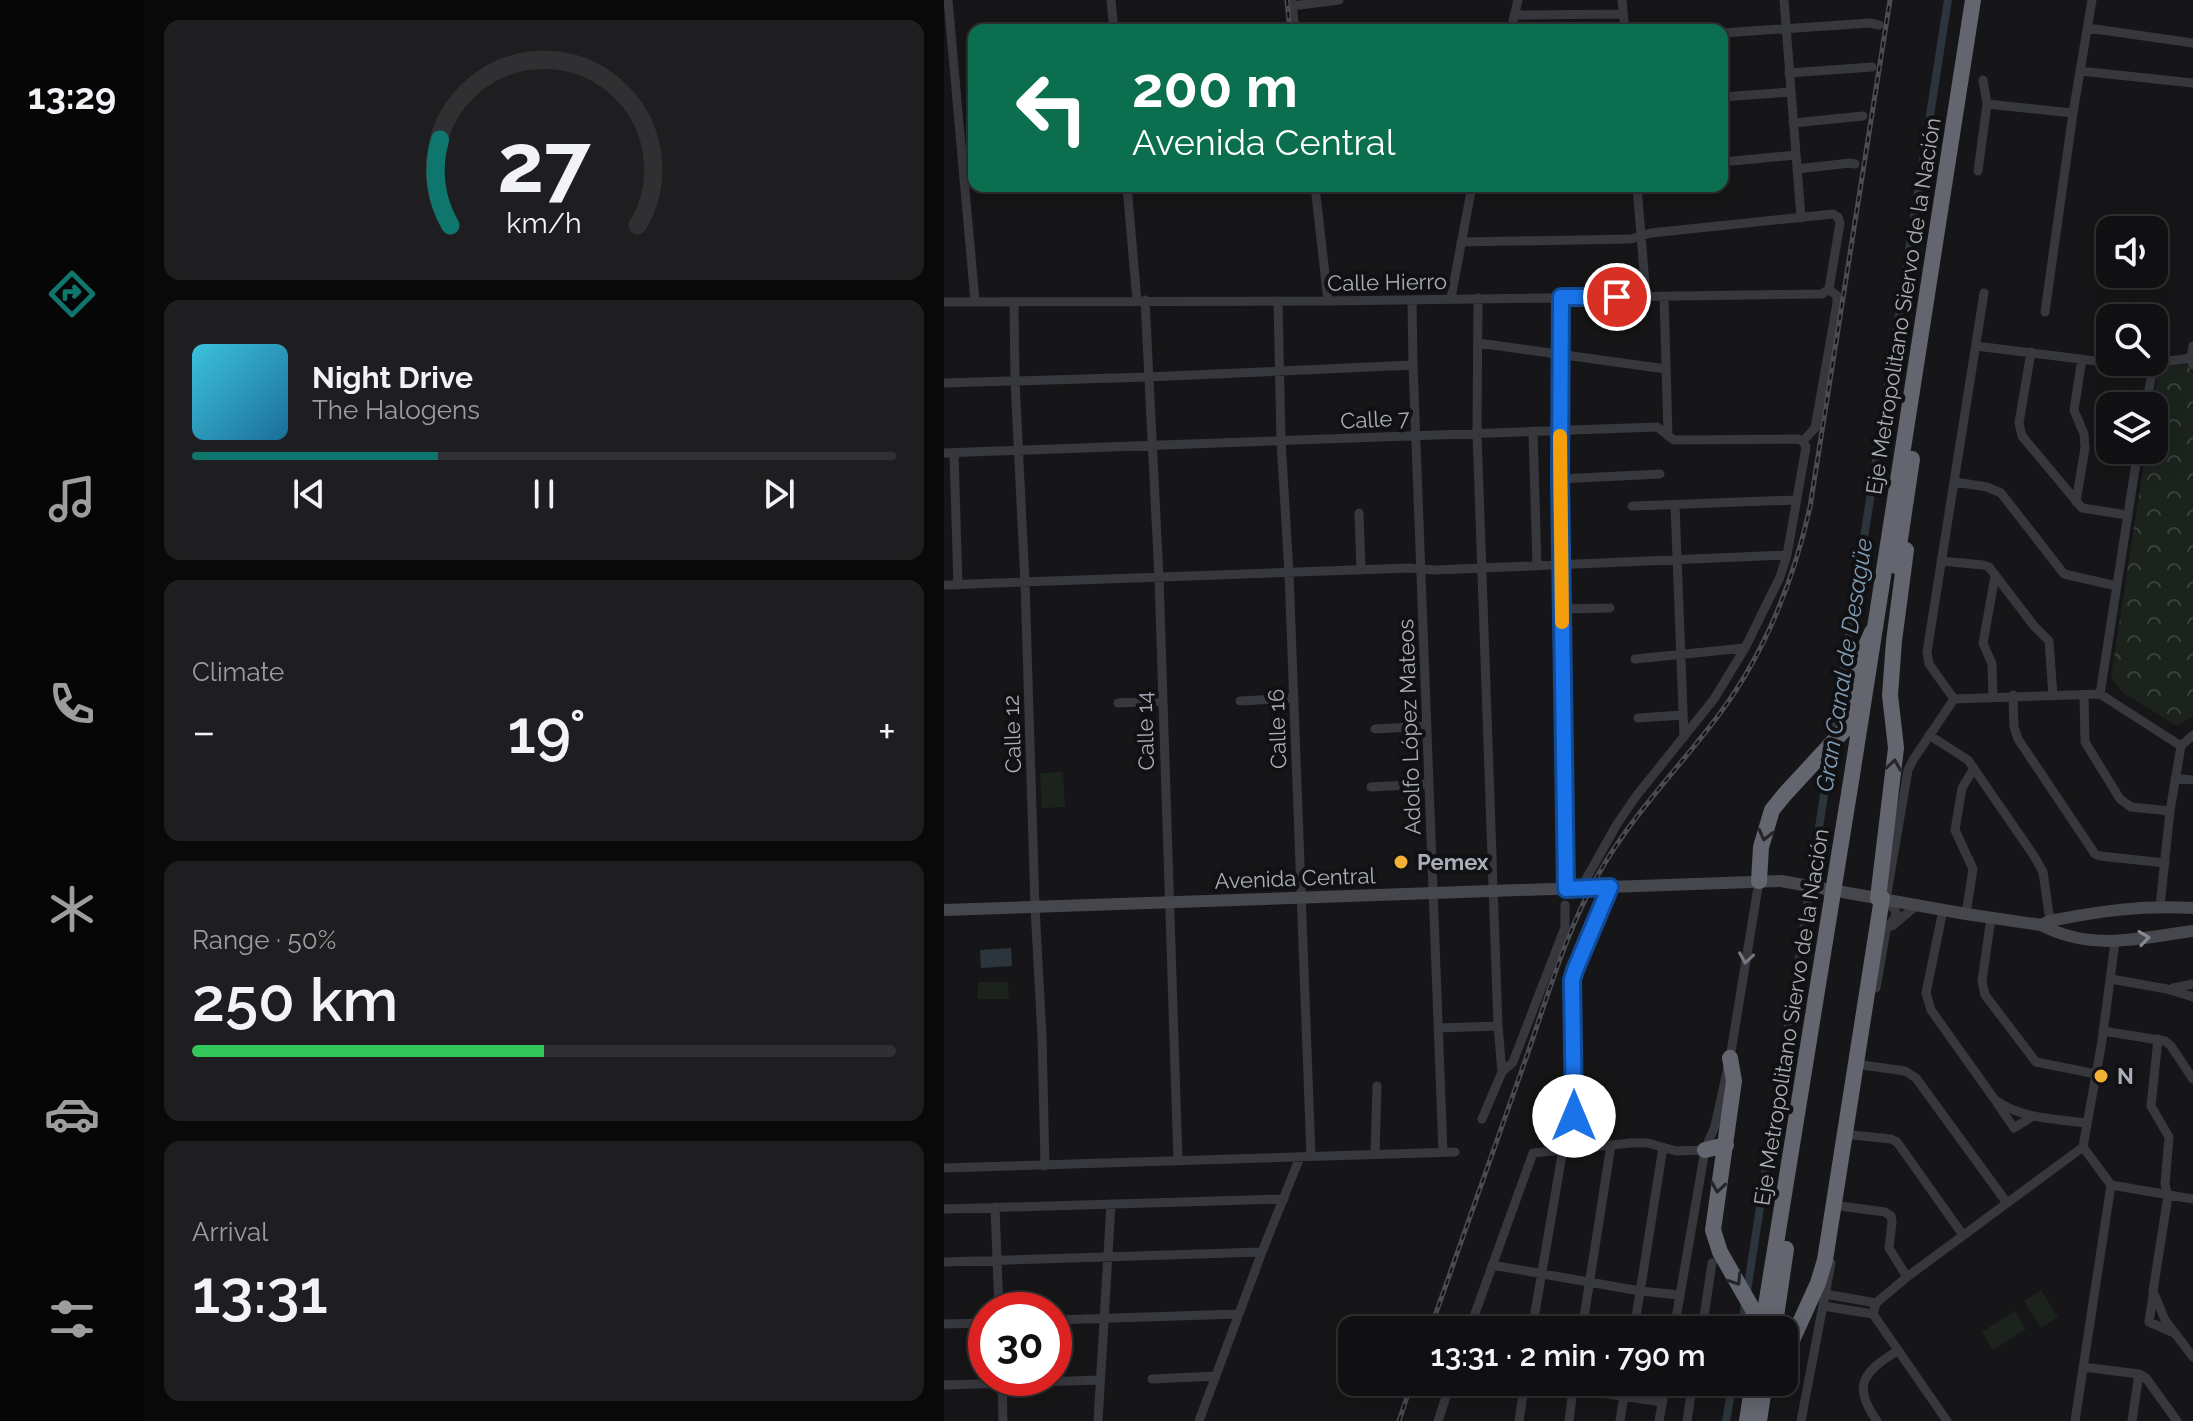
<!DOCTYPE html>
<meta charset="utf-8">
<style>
body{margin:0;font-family:Raleway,sans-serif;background:#1e1e20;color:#f1f3f6;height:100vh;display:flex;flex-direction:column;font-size:30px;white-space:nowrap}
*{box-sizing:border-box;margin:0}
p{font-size:26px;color:#9c9d9f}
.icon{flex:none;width:44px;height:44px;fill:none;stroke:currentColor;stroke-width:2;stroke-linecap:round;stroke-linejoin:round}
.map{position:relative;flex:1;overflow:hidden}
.drawer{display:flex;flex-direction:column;gap:20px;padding:20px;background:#09090a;width:800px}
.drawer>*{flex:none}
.banner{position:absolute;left:24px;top:24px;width:760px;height:168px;border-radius:16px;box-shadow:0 4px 20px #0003,0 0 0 2px #303032;background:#0b6e4f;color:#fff;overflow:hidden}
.tools{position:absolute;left:1152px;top:216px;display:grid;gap:16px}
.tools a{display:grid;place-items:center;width:72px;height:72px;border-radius:16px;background:#101012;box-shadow:0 4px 20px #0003,0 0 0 2px #303032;font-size:40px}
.speed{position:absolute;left:24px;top:1292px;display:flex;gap:16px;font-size:40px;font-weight:700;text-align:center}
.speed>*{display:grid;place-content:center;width:104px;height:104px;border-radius:50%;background:#101012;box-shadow:0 4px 20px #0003,0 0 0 2px #303032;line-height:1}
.speed .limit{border:12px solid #d22;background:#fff;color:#111}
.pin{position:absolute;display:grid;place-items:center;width:68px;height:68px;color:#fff;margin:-34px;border:4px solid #fff;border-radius:50%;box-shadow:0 2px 8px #0007}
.me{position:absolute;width:88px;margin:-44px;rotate:0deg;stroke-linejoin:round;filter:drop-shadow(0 0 6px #0008)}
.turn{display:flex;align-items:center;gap:28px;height:168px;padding:0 32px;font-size:36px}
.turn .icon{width:104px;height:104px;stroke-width:2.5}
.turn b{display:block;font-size:56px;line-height:68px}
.big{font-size:60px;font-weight:600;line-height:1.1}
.drawer .tile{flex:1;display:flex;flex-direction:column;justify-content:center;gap:12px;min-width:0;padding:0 28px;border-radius:16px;background:#1e1e20}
.drawer .dial{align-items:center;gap:0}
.dial svg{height:208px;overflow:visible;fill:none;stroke:#303032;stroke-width:7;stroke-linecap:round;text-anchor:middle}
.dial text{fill:#f1f3f6;stroke:none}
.song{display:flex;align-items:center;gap:24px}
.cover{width:96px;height:96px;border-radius:12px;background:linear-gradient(135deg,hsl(190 70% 55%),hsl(200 70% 35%))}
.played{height:8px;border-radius:4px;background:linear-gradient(90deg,#0f766e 35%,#303032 35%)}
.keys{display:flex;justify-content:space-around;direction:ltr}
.heat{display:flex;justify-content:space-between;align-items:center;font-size:44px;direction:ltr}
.charge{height:12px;border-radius:6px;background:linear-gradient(90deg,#34c759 50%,#303032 0)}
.trip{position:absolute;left:394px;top:1316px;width:460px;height:80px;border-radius:16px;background:#101012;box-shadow:0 4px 20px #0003,0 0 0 2px #303032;font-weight:600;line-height:80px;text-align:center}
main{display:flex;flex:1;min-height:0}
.tab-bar{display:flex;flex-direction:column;width:144px;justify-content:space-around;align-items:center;background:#060607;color:#9c9d9f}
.tab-bar .icon{width:56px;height:56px}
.tab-bar .selected{color:#0f766e}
.tab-bar b{font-size:36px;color:#f1f3f6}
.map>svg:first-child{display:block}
</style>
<main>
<nav class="tab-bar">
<b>13:29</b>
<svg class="icon selected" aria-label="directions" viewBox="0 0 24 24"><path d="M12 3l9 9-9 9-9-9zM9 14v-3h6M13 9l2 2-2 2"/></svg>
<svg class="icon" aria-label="music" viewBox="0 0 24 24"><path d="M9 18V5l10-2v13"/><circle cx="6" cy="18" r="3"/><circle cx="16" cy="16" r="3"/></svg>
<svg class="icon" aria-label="phone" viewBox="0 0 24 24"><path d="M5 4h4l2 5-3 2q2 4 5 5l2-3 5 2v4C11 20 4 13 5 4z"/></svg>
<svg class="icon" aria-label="climate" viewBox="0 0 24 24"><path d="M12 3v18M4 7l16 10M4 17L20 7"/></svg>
<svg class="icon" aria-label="car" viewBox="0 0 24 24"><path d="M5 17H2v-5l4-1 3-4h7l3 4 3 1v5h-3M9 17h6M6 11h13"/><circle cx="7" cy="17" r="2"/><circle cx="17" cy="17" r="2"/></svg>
<svg class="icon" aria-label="filters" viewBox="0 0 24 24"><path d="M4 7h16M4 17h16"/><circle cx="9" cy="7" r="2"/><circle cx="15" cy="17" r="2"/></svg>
</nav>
<section class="drawer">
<div class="tile dial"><svg viewBox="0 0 100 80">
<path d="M14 69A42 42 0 1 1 86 69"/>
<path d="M14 69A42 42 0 0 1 10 36" stroke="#0f766e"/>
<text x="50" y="56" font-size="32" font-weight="700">27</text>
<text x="50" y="72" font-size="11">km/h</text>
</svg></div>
<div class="tile">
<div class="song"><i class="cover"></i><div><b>Night Drive</b><p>The Halogens</p></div></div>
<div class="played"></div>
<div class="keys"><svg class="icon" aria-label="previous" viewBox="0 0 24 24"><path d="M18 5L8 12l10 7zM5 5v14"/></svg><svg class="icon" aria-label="pause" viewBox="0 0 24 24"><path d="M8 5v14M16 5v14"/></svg><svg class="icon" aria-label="next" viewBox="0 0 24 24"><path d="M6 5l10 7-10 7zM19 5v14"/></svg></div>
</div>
<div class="tile"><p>Climate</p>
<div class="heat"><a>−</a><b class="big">19°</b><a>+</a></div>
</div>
<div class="tile"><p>Range · 50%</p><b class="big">250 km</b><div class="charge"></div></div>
<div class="tile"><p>Arrival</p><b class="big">13:31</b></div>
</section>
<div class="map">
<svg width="1249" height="1421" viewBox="0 0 1249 1421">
<defs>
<pattern id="forest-crowns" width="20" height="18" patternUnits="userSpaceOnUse" patternTransform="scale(2)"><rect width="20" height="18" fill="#1c231d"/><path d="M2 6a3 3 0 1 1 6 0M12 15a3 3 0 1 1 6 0" fill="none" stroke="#3a403c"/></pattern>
</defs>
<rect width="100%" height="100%" fill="#161618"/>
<path fill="url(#forest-crowns)" d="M1234,361L1244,366L1249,374V716L1233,726L1179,693L1167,677L1202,450H1210L1209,406L1214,369Z"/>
<path fill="#1c231d" d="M119,772L121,807L98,808L96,773Z
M64,982L65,999H34V982Z
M1097,1290L1114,1317L1097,1328L1080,1301Z
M1071,1311L1082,1329L1049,1350L1038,1332Z"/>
<path fill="#2c353c" d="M67,948L68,966L37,968L36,950Z"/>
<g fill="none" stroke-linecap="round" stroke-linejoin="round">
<path stroke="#2c353c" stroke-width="8" d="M889,736L1004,0
M797,1330L887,750
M782,1421L789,1382"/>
<path stroke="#37383d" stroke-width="9" d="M4,0L31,301
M167,0L170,30
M678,0L681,30
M840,0L857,218
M348,3L351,30
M348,6L395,0
M570,15L679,14
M1144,28L1249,43
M567,30L574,0
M778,33L926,23L935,25
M1136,71L1249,83
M845,73L928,67
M778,97L846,92
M1043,104L1129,113
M849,123L919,116
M778,162L852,155
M853,169L906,163L911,164
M1034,171L1043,104L1039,80
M183,186L193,301
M371,186L384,301
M693,186L702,297
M517,242L687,239L707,233L889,214L894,217L896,223L885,289
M720,296L724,436
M617,297L616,479L622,889
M507,298L528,186
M534,298L533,433L554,1026L558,1072
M201,300L215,578L234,1161
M468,300L469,365L499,1152
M334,301L337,441L345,573L367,1156
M0,302L384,301L878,294L885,289
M70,302L71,381L81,583L91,907L98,1036L101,1166
M1101,312L1129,113L1148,0
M534,343L722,369
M1032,346L1209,368
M1249,346L1247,358L1249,365
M1087,352L1075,423L1078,436L1138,508L1183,515
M1209,368L1224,361L1247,358
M0,383L204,377L469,365
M1202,406L1209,368
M589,431L593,566
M859,441L871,428L893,303V296L885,289
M0,453L713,427L730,440L854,439L859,441
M10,453L14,585
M616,479L716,474
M1011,482L1043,487L1057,493L1120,574L1173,586
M1132,502L1141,448L1140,434L1130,410L1138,359
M731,505L740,737
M688,506L853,500
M415,513L417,570
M997,561L1039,565L1045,567L1090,626L1105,641L1109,696
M0,585L464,568L491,570L843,555
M618,609L666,608
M691,659L801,648
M1156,694L1194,450
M1069,695L1070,727L1074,739L1151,854L1156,856L1221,863
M1140,695L1141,742L1176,799L1187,807L1226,811
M1049,696L1048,664L1039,643L1051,576
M1010,699L985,664L983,652L1040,293
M1010,699L1156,694L1237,746
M296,701L350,698
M174,703L217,701
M694,718L739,715
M431,729L483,726
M985,735L1024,760L1090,856L1099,872L1106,921
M1231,778L1249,780
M427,787L485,784
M637,888L673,824L693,795L770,699L801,648L836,577L843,555L862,447L859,441
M1216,906L1226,811L1237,746L1249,735
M999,910L982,993L987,1010L1051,1100C1078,1119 1111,1119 1143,1123
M1022,914L1029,869L1011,830L1018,788L1030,768
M1047,918L1038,981L1041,995L1092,1062L1152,1074
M948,926L973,905
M1167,979L1223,989L1249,997
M932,988L942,930L951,917L952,912L942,899L964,770L969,760L1010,699
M1229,988L1249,984
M494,1028L554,1026
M1159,1031L1221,1041L1227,1046L1249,1079
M1214,1039L1207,1106L1225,1137L1221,1184L1224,1196L1209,1291L1221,1320L1249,1357
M918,1065L961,1071L972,1078L1063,1203
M1053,1103L1070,1128L1089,1116
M538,1119L558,1072L569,1062L621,927V905
M908,1135L947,1139L953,1142L1019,1235
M630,1148L628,980L631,970L666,887
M431,1154L433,1086
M0,1168L511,1152
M1167,1185L1249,1199
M896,1206L941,1212L947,1216L948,1222L945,1248L963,1277
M51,1207L55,1310
M0,1209L340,1199
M0,1262L318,1252
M548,1265L696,1291L736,1295
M881,1294L932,1303
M1209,1295L1205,1322L1228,1332
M932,1303L963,1277L1139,1147
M932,1303L929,1314L1003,1421
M879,1306L929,1314
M110,1320L294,1314
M0,1324L42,1323
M525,1330L589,1153L687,1143H704L732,1151L761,1150
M588,1330L619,1149
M638,1330L667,1145
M690,1330L719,1147
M730,1330L761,1150L771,1126L786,1058L815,881
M758,1330L768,1263
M1139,1367L1195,1374L1202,1378L1233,1421
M58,1378L59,1421
M208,1379L272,1376
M584,1382L718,1402
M0,1385L156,1380
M154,1421L167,1204
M255,1421L318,1252L356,1157
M494,1421L507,1382
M575,1421L581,1382
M625,1421L630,1382
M676,1421L682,1382
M715,1421L722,1382
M743,1421L749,1382
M857,1421L887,1263
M933,1421C907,1385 920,1372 953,1351
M1131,1421L1167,1185L1139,1147L1158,1041L1171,942
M1188,1421L1195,1374"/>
<path stroke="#45474d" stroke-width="12" d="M0,910L837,881L1022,914L1097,925C1149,952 1195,938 1249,931
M1097,925L1106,921C1155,911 1199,905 1249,908"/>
<path stroke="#63666e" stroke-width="16" d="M815,881L817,847L828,810L841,794L901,729L907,715L917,657L928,632
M934,898L952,748L946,695L950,641L962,550
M786,1058L790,1081L769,1230L776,1252L808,1308L811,1316L809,1330
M761,1150L782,1145
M840,1358L874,1283L881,1260L938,898
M803,1421L809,1382
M815,1421L821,1382"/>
<g stroke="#4a4c52" stroke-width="5">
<path id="rail" d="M343,0L345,22
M486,1330C518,1240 549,1151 581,1061C603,999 621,933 654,875C687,816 734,769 774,716C821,653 849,583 866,507L946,0
M455,1421L468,1382"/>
</g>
<use href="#rail" stroke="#111113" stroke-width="2" stroke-dasharray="6" stroke-linecap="butt"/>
<path stroke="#63666e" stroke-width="16" d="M952,566L968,459
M818,1330L908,775L1029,0
M830,1330L842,1249"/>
</g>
<defs><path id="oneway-chevron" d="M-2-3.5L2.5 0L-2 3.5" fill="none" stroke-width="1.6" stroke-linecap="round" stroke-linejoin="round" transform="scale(2)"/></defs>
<g stroke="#26262a">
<use href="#oneway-chevron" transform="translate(950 765) rotate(-81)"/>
<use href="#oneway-chevron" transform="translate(821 835) rotate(104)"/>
<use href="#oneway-chevron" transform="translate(774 1187) rotate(99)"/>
<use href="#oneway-chevron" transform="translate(792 1280) rotate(57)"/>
</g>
<use stroke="#858993" href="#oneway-chevron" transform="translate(1200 938) rotate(-8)"/>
<use stroke="#757881" href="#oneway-chevron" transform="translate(802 958) rotate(99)"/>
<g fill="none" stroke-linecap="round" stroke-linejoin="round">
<g stroke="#114b97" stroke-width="20">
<path id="route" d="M630,1116L628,980L631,970L666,887L622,889L616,479L617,297H673"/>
</g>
<use href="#route" stroke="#1a73e8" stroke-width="14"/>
<path stroke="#f59e0b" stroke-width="14" d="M616,436L618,622"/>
</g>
<g fill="#f2b134" stroke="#111113" stroke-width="3">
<circle cx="457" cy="862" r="8"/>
<circle cx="1157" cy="1076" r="8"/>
</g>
<g text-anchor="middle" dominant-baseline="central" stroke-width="8" stroke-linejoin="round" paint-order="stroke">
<g font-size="22" fill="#a8adb8" stroke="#111113">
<text transform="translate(443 282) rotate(-1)">Calle Hierro</text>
<text transform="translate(959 306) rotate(-81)">Eje Metropolitano Siervo de la Nación</text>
<text transform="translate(431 419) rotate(-3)">Calle 7</text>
<text transform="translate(465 727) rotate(-92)">Adolfo López Mateos</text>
<text transform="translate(333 729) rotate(-92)">Calle 16</text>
<text transform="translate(201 731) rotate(-92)">Calle 14</text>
<text transform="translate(68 734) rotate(-92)">Calle 12</text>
<text transform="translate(351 878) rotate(-2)">Avenida Central</text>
<text transform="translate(847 1017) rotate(-81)">Eje Metropolitano Siervo de la Nación</text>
</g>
<g font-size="22" font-weight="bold" fill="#a8adb8" stroke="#111113" text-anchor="start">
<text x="473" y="862">Pemex</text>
<text x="1173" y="1076">N</text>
</g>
<g font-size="24" font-style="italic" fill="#7f9bb3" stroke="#111113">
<text transform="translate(900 665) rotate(-81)">Gran Canal de Desagüe</text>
</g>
</g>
</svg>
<div class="tools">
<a><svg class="icon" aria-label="sound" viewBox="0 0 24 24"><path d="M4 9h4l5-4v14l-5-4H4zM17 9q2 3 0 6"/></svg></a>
<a><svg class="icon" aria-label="search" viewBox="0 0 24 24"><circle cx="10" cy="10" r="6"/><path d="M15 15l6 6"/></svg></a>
<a><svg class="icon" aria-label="layers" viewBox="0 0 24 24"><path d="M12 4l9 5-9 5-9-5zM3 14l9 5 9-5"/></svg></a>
</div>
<div class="speed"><div class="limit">30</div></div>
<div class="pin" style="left:673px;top:297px;background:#d93025"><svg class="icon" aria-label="arrive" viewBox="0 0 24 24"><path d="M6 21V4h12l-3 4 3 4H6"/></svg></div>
<svg class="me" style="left:630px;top:1116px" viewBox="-20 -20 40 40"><circle r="19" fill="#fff"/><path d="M0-13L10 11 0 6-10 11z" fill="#1a73e8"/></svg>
<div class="trip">13:31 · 2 min · 790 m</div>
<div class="banner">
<div class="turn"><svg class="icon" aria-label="left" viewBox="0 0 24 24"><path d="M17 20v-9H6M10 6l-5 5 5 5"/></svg><div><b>200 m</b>Avenida Central</div></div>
</div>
</div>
</main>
